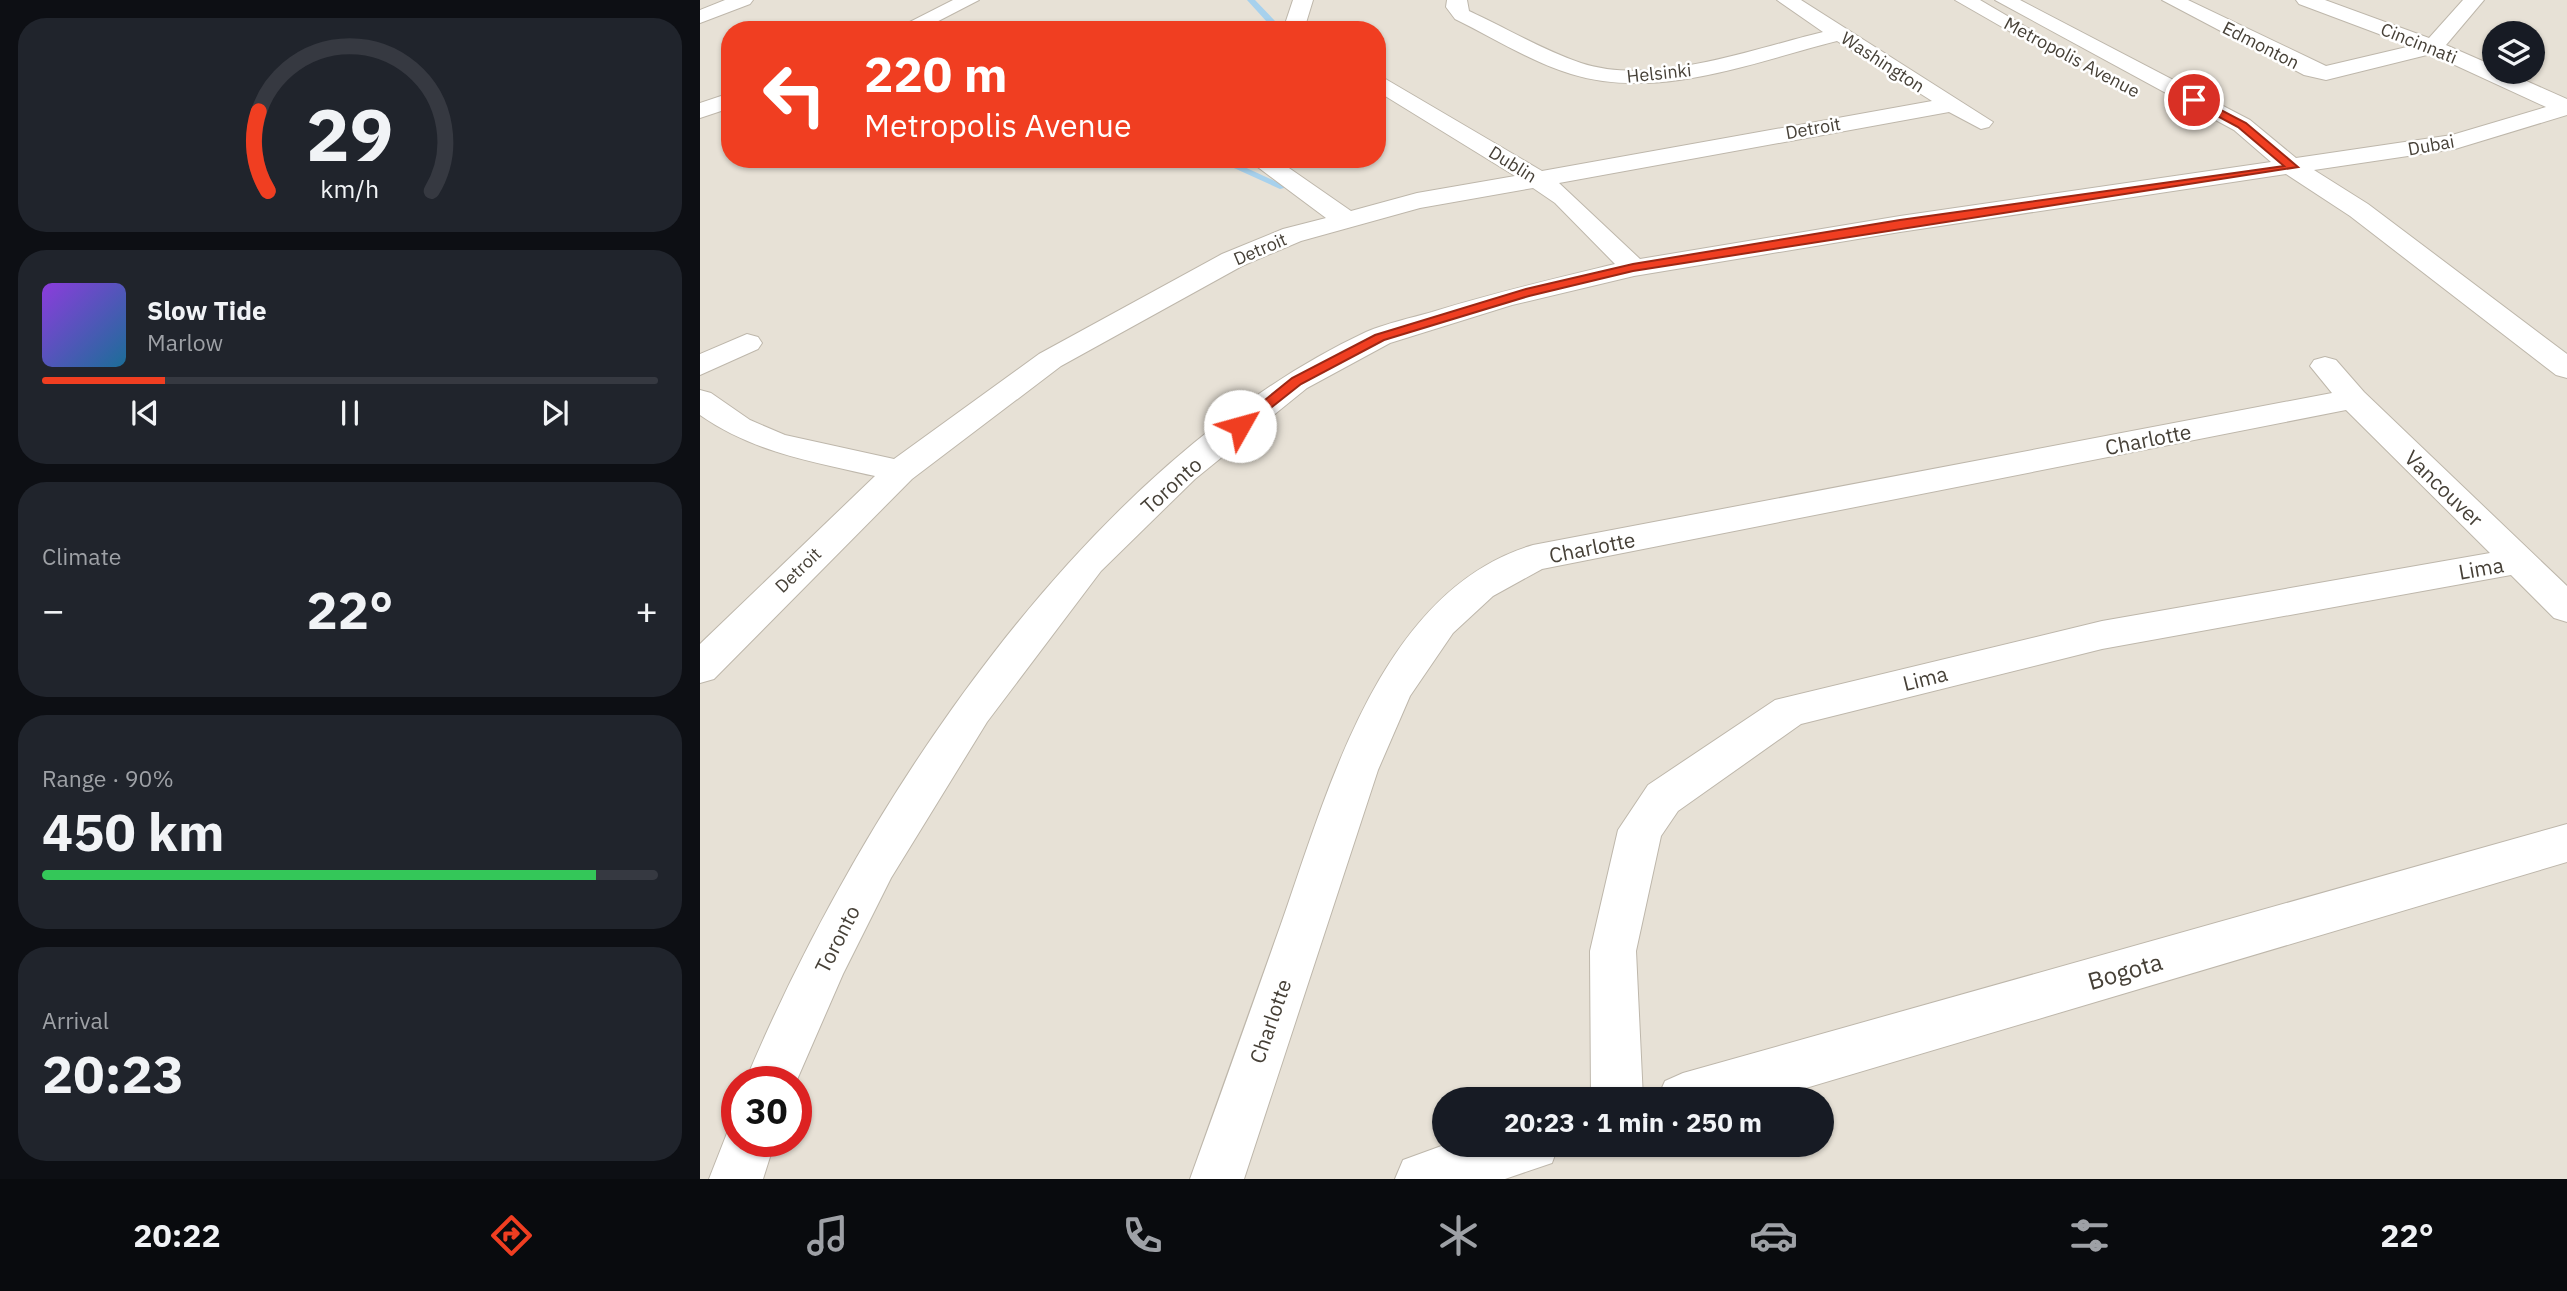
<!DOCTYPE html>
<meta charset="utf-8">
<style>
body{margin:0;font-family:"IBM Plex Sans",sans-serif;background:#20242c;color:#f1f3f6;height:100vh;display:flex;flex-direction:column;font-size:26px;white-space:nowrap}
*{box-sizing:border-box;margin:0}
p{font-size:23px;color:#9ea1a6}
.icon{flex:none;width:38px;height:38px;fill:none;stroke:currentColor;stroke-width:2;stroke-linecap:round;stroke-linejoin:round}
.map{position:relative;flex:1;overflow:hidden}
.drawer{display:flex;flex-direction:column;gap:18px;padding:18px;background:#0d0f14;width:700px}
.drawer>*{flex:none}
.hud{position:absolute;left:21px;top:21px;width:665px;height:147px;border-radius:28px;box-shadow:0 2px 5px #0004;background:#f03e21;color:#fff;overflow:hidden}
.fabs{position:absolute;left:1782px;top:21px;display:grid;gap:14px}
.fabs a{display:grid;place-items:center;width:63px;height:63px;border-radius:50%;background:#171b24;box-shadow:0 2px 5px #0004;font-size:35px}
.speed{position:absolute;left:21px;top:1066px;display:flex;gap:14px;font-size:35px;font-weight:700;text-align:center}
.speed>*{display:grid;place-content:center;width:91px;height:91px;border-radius:50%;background:#171b24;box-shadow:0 2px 5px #0004;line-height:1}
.speed .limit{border:10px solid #d22;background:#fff;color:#111}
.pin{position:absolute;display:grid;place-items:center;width:60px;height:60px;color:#fff;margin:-30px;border:4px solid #fff;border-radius:50%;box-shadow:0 2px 7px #0007}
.me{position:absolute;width:77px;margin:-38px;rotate:52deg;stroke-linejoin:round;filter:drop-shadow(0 0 5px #0008)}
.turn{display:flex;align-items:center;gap:24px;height:147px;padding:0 28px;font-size:32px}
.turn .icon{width:91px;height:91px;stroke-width:2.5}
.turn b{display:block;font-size:49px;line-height:60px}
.big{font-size:52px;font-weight:700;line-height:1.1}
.drawer .widget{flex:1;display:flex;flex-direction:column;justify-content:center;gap:10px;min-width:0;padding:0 24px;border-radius:28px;background:#20242c}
.drawer .dial{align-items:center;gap:0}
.dial svg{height:182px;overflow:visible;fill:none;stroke:#363941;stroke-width:7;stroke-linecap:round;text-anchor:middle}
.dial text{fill:#f1f3f6;stroke:none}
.song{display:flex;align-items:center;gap:21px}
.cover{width:84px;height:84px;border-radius:10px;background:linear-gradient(135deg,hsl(270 70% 55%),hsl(200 70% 35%))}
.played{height:7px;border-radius:4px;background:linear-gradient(90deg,#f03e21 20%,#363941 20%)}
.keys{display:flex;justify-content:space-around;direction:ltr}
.heat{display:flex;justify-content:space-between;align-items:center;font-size:38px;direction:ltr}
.charge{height:10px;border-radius:5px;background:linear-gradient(90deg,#34c759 90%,#363941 0)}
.trip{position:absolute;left:732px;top:1087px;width:402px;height:70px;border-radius:35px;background:#171b24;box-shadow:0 2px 5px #0004;font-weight:700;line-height:70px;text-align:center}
.tabs{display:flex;height:112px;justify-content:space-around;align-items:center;background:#090b0e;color:#9ea1a6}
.tabs .icon{width:49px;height:49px}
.tabs .on{color:#f03e21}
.tabs b{font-size:32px;color:#f1f3f6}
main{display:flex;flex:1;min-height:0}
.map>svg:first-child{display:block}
</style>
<main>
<section class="drawer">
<div class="widget dial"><svg viewBox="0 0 100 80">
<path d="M14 69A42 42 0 1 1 86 69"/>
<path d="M14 69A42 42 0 0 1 10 34" stroke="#f03e21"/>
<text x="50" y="56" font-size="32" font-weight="700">29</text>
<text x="50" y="72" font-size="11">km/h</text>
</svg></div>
<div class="widget">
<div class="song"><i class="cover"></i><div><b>Slow Tide</b><p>Marlow</p></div></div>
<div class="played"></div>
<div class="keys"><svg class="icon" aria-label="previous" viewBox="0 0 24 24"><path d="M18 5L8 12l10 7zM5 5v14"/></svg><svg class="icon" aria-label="pause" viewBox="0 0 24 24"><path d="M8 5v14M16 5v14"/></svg><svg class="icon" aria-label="next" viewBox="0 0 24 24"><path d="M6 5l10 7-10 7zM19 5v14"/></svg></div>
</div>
<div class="widget"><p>Climate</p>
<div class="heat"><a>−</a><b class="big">22°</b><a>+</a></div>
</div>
<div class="widget"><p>Range · 90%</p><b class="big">450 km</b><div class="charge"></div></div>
<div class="widget"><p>Arrival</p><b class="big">20:23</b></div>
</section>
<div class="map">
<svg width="1867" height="1179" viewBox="0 0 1867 1179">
<rect width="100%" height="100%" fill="#f3efe8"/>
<path fill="#e7e1d6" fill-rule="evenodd" d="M0,0H1867V1179H0ZM30,30H677V159H30ZM1794,33H1832V72H1794ZM37,1082H96V1141H37ZM744,1099H1122V1144H744Z"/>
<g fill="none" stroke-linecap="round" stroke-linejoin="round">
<path fill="#a7d1ed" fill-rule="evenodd" d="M547,0H555L575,21V25L560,30H548L567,22Z
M514,159H527L588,187L580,189Z"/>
<g stroke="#beb7ab" stroke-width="2">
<path id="minor" d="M25,0H53L50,4L0,23V10Z
M253,0H279L221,30H194Z
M593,0H613L606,23L611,30H589L585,24Z
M747,0H767L769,11C806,28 843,50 881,63C953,87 1052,49 1123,32L1077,0H1101L1293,122L1289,127L1281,129L1249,112L859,183L940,259L1200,216L1571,162L1534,130L1295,0H1320L1550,120L1596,158L1752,135L1846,107L1731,54L1626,80L1604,75L1462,0H1488L1626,66L1711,46L1599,4L1596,0H1625L1729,38L1763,0H1784L1746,45L1794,66V72H1806L1867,99V115L1755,149L1614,170L1668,204L1867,354V378L1856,375L1650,216L1586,174L1200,232L934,276L812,305L690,343L607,388L495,479L401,571L287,722L191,878L143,974L96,1082H45C161,804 387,463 666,332C687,323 711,318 732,312C793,293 853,279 915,264L855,203L833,188L720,208L601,241L542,266L361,366L212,479L14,679L0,683V644L175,476C112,462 53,452 0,415V390L11,393L50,420L85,435L194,459L339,354L522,254L583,229L626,218L547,159H576L651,211L717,193L815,176L677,91V74L842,171L1232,101L1137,41C1053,62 958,101 871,74C831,62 792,37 755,19L746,7Z
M1255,0H1280L1333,31L1323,37L1316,35Z
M30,93V108L0,118V103Z
M47,334L58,337L62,343L58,349L0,375V354Z
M1625,357L1636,360L1664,392L1867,586V622L1854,618L1811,575L1402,649L1101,724L978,811L961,836L936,951L943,1099H891L890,951L918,830L948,785L1075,700L1402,621L1790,553L1646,410L842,569L793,596L753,633L710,696L678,770L544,1179H490C521,1094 551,1009 581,924C628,791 680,590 833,545L1632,393L1610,366L1614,360Z
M1867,824V862L1069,1099H957L965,1081L983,1073Z
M37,1120V1141H75L63,1179H9L31,1123Z
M747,1144H859L852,1163L805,1179H695L703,1160Z"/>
</g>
<use href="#minor" fill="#fff" fill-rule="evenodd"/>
</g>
<path fill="#f03e21" stroke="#9c2815" stroke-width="2" d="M1491,98H1498L1546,123L1598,167L933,271L829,296L684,340L601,384L544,429L540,431L533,426L592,378L675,335L826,289L933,264L1200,220L1584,166L1538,127L1491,102Z"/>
<g text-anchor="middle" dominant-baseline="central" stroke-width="5" stroke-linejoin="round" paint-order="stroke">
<g font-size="18" fill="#464037" stroke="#fff">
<text transform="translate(1719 43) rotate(22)">Cincinnati</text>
<text transform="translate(1561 45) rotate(27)">Edmonton</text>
<text transform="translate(1372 57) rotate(28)">Metropolis Avenue</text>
<text transform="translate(1183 62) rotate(33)">Washington</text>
<text transform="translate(959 73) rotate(-6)">Helsinki</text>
<text transform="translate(1113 128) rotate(-10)">Detroit</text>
<text transform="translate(1731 145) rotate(-10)">Dubai</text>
<text transform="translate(813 164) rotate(32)">Dublin</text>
<text transform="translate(560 249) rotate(-23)">Detroit</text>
<text transform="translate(98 570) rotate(-44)">Detroit</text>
</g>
<g font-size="21" fill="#464037" stroke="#fff">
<text transform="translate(1448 439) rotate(-11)">Charlotte</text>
<text transform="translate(471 485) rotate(-42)">Toronto</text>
<text transform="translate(1744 488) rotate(44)">Vancouver</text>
<text transform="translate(892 547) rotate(-11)">Charlotte</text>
<text transform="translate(1781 568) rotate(-10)">Lima</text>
<text transform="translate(1225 678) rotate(-14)">Lima</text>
<text transform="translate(137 939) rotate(-63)">Toronto</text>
<text transform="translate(570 1021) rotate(-71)">Charlotte</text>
</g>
<g font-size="24" fill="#464037" stroke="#fff">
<text transform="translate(1425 971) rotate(-16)">Bogota</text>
</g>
</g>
</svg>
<div class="fabs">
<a><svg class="icon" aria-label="layers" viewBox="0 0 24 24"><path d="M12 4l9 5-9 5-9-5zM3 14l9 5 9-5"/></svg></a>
</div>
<div class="speed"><div class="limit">30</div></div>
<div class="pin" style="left:1494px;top:100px;background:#d93025"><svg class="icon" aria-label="arrive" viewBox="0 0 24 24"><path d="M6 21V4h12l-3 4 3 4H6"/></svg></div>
<svg class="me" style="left:540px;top:426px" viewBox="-20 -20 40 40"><circle r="19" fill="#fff"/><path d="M0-13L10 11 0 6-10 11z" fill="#f03e21"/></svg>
<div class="trip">20:23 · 1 min · 250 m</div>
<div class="hud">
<div class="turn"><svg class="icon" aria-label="left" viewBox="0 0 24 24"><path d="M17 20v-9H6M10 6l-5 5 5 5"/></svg><div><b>220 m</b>Metropolis Avenue</div></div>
</div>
</div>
</main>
<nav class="tabs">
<b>20:22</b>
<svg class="icon on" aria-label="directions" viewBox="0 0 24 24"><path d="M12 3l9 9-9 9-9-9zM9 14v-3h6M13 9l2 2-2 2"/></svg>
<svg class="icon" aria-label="music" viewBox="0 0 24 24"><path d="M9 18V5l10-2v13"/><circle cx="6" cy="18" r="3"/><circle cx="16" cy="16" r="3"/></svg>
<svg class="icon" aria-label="phone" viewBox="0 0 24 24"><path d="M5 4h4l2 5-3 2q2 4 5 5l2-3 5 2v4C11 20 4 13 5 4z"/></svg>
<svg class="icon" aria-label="climate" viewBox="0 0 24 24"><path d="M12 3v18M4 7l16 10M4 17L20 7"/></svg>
<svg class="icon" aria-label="car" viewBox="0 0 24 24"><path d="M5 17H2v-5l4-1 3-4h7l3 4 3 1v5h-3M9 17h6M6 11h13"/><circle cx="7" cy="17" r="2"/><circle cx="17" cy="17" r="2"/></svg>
<svg class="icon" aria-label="filters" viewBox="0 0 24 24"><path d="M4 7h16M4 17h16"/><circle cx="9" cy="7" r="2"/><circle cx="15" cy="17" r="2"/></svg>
<b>22°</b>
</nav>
